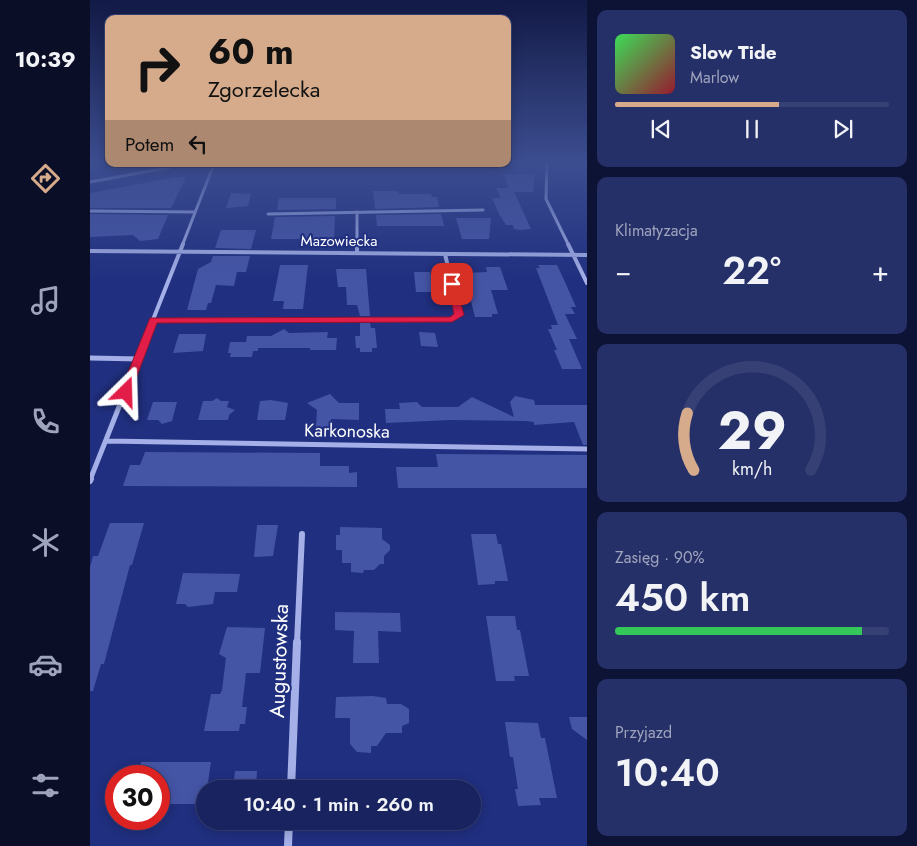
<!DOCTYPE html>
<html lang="pl">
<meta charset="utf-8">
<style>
body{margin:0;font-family:Jost,sans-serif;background:#252f68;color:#f1f3f6;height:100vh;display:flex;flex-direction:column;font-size:19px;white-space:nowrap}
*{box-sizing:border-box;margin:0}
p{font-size:16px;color:#9fa4bd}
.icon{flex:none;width:28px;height:28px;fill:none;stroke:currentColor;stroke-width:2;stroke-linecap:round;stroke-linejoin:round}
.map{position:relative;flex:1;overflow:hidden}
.details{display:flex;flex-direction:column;gap:10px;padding:10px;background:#0d1334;width:330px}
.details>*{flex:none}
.banner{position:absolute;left:15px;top:15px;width:406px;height:152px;border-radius:10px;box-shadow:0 2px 12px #0003,0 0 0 1px #364074;background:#d6ab8b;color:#111;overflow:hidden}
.speed{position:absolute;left:15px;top:765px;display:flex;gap:10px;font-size:25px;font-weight:700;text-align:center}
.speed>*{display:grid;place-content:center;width:65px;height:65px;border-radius:50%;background:#18235f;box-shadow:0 2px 12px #0003,0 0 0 1px #364074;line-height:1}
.speed .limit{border:8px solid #d22;background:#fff;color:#111}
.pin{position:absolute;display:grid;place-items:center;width:42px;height:42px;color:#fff;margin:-21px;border-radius:10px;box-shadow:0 2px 8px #0006}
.me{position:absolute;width:55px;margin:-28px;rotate:22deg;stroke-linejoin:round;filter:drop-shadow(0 0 4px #0008)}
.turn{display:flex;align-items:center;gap:18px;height:105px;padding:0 20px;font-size:22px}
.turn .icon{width:65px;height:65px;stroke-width:2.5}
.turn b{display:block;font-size:35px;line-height:42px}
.then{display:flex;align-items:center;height:48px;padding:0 20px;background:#0003;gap:10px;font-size:19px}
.big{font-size:38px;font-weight:600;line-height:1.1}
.details .tile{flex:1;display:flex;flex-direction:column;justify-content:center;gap:8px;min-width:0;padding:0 18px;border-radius:10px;background:#252f68}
.details .dial{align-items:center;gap:0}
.dial svg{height:130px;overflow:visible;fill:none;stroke:#364074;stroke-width:7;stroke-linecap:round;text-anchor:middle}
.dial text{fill:#f1f3f6;stroke:none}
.song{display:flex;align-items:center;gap:15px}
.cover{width:60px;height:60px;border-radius:8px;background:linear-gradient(135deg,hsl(130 70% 55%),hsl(350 70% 35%))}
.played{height:5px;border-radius:2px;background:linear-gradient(90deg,#d6ab8b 60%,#364074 60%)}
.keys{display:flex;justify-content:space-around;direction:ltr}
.heat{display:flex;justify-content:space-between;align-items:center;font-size:28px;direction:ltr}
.charge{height:8px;border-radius:4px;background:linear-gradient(90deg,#34c759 90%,#364074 0)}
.trip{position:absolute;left:106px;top:780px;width:285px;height:50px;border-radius:25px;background:#18235f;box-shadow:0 2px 12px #0003,0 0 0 1px #364074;font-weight:600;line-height:50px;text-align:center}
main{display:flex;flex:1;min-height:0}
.dock{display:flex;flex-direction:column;width:90px;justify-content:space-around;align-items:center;background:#0a0e26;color:#9fa4bd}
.dock .icon{width:35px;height:35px}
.dock .on{color:#d6ab8b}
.dock b{font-size:22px;color:#f1f3f6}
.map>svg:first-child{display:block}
</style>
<main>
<nav class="dock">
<b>10:39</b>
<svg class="icon on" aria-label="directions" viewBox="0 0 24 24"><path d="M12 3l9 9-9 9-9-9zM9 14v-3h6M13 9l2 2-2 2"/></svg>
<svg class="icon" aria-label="music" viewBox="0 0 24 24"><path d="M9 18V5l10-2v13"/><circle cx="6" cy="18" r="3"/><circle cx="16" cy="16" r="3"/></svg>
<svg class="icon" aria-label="phone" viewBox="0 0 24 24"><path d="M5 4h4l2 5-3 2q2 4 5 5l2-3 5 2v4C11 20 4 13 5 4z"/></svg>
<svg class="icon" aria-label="climate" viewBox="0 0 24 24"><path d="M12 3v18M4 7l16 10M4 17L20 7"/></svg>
<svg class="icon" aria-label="car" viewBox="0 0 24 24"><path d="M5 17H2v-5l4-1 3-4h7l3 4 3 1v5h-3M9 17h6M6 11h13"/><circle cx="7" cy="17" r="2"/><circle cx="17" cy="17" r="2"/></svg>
<svg class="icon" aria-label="filters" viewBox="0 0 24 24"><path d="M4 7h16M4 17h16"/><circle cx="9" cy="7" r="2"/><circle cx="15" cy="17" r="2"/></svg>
</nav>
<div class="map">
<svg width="497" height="846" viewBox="0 0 497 846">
<rect width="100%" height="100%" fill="#202f7f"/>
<path fill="#4555a6" d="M413,174H445L443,192H424L441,229L430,230L424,229L423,225H416L409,214L402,198H411L406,188H419Z
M86,177H96L81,208H0V193Z
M283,191H308L309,194H341L342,197H347L349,207L285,209Z
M141,193L161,194L158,206L136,208Z
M189,198H246V209L187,210Z
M0,214L78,215L68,239L50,241L43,235L0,237Z
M351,214L354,226H287L286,215Z
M245,216L244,239H181L185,217Z
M366,218H401L399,239H372Z
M131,230H166L161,249L125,248Z
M123,256H160L156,272H147L144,286L126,285L121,303H118L116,310H97L108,269L121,262Z
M190,265H218L213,309H193L194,301H183Z
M448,265H467L475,282L486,307H481L485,314H475L487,339H479L492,369H472L464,350H467L458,329H462L461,325H468L446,268H450Z
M396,267H410L418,290H401L408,314H402V317H385L374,273L397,272Z
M246,269H276L280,316H270L267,305H257L256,287H248Z
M324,272H340L346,292H326Z
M270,323H280L281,328H285L287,348H282V352H270V348H266L265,336H270Z
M194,329L199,333L238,332L237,338H247L246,350H220V348H168V351H163L162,357H140L141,353H138L140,342H156L157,336H181Z
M329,332L345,333L348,347L331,346Z
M89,334H116L113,351L83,353Z
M240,394L249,403H269V420L241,419V427H226L227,410L217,403Z
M425,396L444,400L445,405H497V445H493L484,422L444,425V422L436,421L360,420L296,423L295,409H310L309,403L327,402L332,407H368L382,397L424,417L420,402Z
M127,398L131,401H139L137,407L145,410L139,415L138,420H108L113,401H122Z
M181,400L198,403L195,420H167L170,401Z
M63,402H87L82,421L72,424L68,420H57Z
M55,452L230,453V466H259V473L267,472V487L33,486L40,465H50Z
M346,454L497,455V488H308L306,467H348Z
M20,523H54L42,565H40L14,664H11L3,691H0V567L3,556H8Z
M167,525H188L183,556L164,557Z
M250,527L292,528V539L300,545V550L294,556V564H290L284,570H274L273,573L261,572V563H252V550H246V535H250Z
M381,534H406L408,544H411L418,581H405V584L388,585Z
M93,573L150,574L147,592H125L123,604L98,607L95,604H86Z
M245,612L310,613L311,632L288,631L289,663H263L264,631L245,630Z
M396,616H425L427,630H430L439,676H424L425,681H406Z
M137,627L175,628L170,673H156L152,707H157L155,724H150L149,731H114L121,694H130L132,690L136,658L129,654Z
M283,696L296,698L297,704H311L319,709V723L312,726V733H296L287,746H281V753L267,752L260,744V718H245L246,697Z
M479,717H497V740L482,729Z
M415,722L448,723L451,738H455L467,798H449L451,805L428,806L425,789H428L423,757H420Z
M51,762H121L117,789H115V804H69V776H48Z
M145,771H167L166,789H143Z"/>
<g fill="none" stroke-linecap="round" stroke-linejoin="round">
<path stroke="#a4b0e7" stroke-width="3" d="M457,162L456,199L479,246
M0,182L98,164
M0,211L105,212
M267,212V246
M178,214L393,210
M92,246L124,164"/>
<path stroke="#a4b0e7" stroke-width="4" d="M267,244V253
M478,244L497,283
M0,251L497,255
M63,320L362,319L369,315L355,254
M51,350L93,244"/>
<path stroke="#a4b0e7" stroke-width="5" d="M0,358L49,359
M16,441L497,449
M0,480L52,349"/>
<path stroke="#a4b0e7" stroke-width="6" d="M0,481L1,479
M207,643L212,534"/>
<path stroke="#a4b0e7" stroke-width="8" d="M201,789L207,642
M198,846L199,821"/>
</g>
<linearGradient id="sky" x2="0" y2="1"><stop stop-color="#121a46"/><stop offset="0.58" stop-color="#3c4d90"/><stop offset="1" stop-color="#3c4d90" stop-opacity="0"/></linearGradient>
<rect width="497" height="280" fill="url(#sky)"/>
<path fill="#e11d48" stroke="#92132f" d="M362,282L366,284L374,315L362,322L67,323L41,392L36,395L30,392L60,318L360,317L364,314L358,284Z"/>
<g text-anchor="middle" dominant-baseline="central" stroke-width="4" stroke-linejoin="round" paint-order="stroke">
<g font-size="15" fill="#fff" stroke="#202f7f">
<text x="249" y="241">Mazowiecka</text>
</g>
<g font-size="18" fill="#fff" stroke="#202f7f">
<text transform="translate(257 431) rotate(1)">Karkonoska</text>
</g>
<g font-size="21" fill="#fff" stroke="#202f7f">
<text transform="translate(189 661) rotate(-88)">Augustowska</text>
</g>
</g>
</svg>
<div class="speed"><div class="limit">30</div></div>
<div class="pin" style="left:362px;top:284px;background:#d93025"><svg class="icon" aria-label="arrive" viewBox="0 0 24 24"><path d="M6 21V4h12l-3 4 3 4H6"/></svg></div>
<svg class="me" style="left:36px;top:392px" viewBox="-20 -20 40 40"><path d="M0-17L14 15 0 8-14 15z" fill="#e11d48" stroke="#fff" stroke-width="4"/></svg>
<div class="trip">10:40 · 1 min · 260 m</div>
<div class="banner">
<div class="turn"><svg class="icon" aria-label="right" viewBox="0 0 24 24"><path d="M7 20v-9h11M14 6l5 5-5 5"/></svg><div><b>60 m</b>Zgorzelecka</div></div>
<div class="then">Potem<svg class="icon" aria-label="left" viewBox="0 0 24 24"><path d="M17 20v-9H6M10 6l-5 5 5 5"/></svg></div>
</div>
</div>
<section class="details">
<div class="tile">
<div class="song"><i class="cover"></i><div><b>Slow Tide</b><p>Marlow</p></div></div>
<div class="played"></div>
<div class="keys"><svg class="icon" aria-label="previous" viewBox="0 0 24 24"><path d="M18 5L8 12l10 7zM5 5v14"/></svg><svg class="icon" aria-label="pause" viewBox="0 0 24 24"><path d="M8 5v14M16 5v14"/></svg><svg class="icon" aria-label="next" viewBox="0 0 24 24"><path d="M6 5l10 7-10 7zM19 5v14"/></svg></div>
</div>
<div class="tile"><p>Klimatyzacja</p>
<div class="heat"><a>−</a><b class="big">22°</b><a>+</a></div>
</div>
<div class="tile dial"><svg viewBox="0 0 100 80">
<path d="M14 69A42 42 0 1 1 86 69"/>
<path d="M14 69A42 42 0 0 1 10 34" stroke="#d6ab8b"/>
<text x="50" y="56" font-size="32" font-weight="700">29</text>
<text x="50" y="72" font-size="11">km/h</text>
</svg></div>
<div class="tile"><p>Zasięg · 90%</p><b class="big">450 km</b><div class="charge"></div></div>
<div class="tile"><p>Przyjazd</p><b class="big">10:40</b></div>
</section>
</main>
